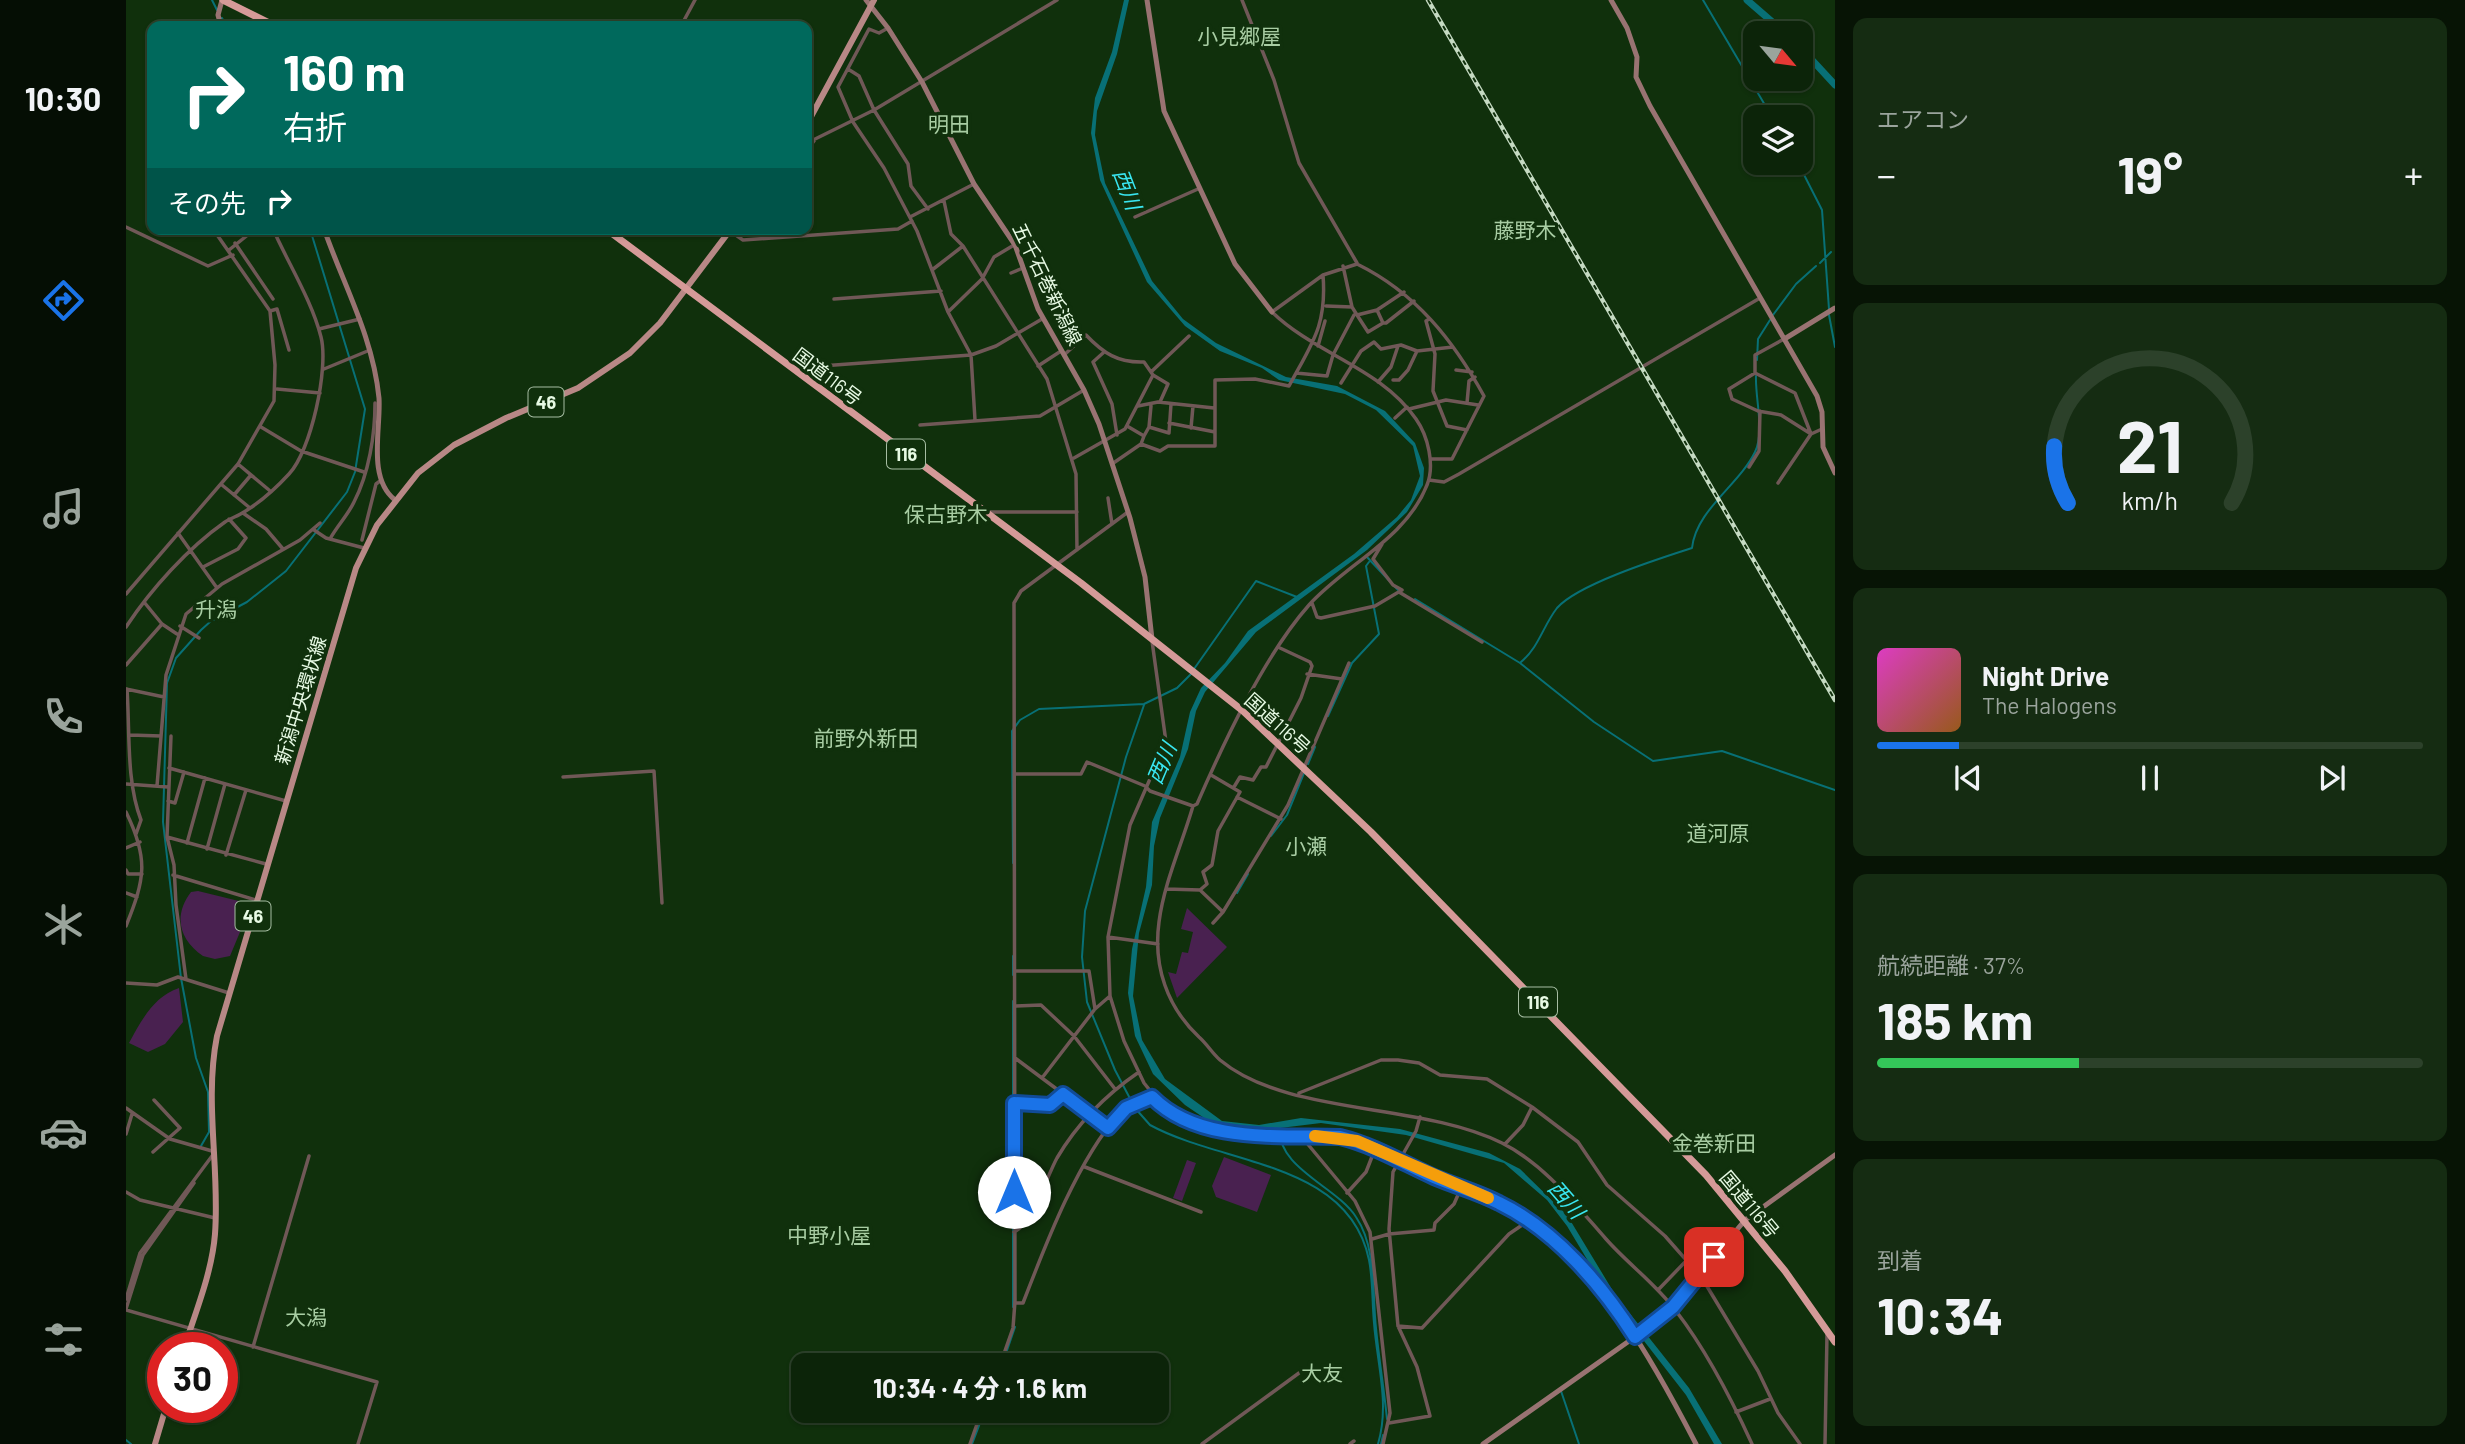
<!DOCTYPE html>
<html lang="ja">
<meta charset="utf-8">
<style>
body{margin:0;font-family:Barlow,"Noto Sans JP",sans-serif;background:#152c12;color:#f1f3f6;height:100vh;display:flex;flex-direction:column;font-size:26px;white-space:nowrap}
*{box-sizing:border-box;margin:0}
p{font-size:23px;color:#9aa49c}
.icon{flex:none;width:38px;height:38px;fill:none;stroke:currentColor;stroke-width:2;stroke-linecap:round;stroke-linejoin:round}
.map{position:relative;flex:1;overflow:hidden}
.side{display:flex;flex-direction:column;gap:18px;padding:18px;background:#071405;width:630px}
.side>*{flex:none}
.hud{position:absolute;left:21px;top:21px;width:665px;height:214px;border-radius:14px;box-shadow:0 2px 5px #0004,0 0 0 2px #2c412a;background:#00695c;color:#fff;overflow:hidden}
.needle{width:46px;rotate:119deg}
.buttons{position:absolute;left:1617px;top:21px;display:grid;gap:14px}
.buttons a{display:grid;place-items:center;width:70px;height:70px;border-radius:14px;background:#0c2409;box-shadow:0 2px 5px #0004,0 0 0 2px #2c412a;font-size:35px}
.speed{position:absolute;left:21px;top:1332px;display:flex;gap:14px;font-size:35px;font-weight:700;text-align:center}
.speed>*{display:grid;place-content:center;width:91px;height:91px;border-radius:50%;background:#0c2409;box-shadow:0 2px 5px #0004,0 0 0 2px #2c412a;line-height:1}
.speed .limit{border:10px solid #d22;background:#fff;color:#111}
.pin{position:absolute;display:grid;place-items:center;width:60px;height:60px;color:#fff;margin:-30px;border-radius:14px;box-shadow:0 4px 10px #0006}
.me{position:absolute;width:77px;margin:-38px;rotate:0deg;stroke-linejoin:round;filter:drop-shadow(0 0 5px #0008)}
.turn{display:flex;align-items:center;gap:24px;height:147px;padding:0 21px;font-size:32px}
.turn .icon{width:91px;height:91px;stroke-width:2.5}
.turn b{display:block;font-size:49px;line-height:60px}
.then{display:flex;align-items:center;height:66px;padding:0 21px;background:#0003;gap:14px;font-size:26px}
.big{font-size:52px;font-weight:700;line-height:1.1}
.side .tile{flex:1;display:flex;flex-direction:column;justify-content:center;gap:10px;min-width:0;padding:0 24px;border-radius:14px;background:#152c12}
.side .dial{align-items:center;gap:0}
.dial svg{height:182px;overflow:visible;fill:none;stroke:#2c412a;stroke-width:7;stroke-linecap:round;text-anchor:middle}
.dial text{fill:#f1f3f6;stroke:none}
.song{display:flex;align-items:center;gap:21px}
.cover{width:84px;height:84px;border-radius:10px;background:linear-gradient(135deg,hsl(310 70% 55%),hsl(30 70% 35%))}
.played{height:7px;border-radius:4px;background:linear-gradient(90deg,#1a73e8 15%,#2c412a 15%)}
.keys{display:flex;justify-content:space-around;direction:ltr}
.heat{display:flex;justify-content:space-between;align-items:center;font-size:38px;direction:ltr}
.charge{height:10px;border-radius:5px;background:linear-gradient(90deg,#34c759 37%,#2c412a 0)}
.trip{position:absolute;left:665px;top:1353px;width:378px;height:70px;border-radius:14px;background:#0c2409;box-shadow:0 2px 5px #0004,0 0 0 2px #2c412a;font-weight:700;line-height:70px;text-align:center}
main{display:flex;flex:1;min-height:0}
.dock{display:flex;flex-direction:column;width:126px;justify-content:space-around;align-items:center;background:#050e04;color:#9aa49c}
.dock .icon{width:49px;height:49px}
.dock .selected{color:#1a73e8}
.dock b{font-size:32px;color:#f1f3f6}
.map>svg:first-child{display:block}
</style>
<main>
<nav class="dock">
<b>10:30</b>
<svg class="icon selected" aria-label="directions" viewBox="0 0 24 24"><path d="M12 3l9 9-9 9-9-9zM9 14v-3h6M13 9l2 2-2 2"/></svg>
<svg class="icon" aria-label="music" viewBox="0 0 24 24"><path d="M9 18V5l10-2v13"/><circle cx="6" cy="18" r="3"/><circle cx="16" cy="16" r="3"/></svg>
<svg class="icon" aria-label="phone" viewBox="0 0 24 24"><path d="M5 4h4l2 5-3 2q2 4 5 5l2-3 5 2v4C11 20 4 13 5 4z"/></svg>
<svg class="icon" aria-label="climate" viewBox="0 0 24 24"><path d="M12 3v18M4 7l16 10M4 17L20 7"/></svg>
<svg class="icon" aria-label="car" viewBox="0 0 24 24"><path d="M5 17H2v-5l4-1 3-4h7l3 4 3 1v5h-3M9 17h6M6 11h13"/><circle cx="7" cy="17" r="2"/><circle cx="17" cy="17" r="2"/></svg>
<svg class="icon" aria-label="filters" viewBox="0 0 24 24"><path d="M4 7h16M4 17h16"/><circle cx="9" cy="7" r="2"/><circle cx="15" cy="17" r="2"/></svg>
</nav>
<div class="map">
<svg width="1709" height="1444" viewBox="0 0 1709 1444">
<rect width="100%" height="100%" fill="#10300c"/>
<path fill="#492150" d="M72,891L121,903L124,908L104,956L89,959L77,956C53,939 47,916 65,892Z
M1061,908L1101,947L1051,998L1042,972L1050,974L1056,952L1062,953L1067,932L1055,929Z
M53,988L57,1022L39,1044L22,1052L3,1043C15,1021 28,996 53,988Z
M1098,1157L1145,1175L1131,1212L1090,1197L1086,1186Z
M1061,1160L1070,1163L1056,1201L1047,1198Z"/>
<path fill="#087076" d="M998,0H1003L991,54L971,111L969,135L979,183L1026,281L1057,319L1090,343L1160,377L1211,386L1259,411L1289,443L1298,468L1297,485L1281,512L1241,550L1130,632L1079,692L1070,711L1062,749L1034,818L1028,846L1026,885L1013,933L1007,996L1016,1040L1039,1079L1096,1121L1133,1125L1175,1118L1274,1129L1363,1153L1394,1169L1441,1215L1490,1296L1563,1388L1596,1444H1588L1560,1395L1483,1296L1441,1226L1421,1200L1378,1163L1280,1135L1195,1123L1122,1132L1090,1126L1059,1105L1027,1074L1009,1036L1002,993L1006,949L1020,887L1026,822L1054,757L1064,712L1075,688L1099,663L1122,631L1228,554L1271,517L1285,500L1294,476L1287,446L1250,410L1219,394L1153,380L1136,368L1094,351L1059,326L1021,282L974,180L965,133L969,98L986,52Z"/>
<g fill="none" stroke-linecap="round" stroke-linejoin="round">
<path stroke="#087076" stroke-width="2" d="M86,0L91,10
M1577,0L1646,117
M96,18L100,26
M1672,163L1696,210L1703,309
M1694,263L1705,252
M1647,315L1670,284L1690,266
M1703,315L1709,347
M1631,360L1632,339L1644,320
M1240,556L1272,590
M1289,599L1394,663L1468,722L1527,761L1596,751L1709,790
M1395,662C1413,647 1417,626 1431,608C1452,584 1535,558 1566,548C1570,510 1613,485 1629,452C1639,431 1629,399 1630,376
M1068,669L1130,581L1171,597
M1018,705L1000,757L959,911L956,957L961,1002L989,1070L1009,1108L1024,1125C1097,1165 1223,1161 1243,1260C1247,1280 1246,1303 1248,1323C1251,1364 1264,1404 1252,1444
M1202,716L1226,663L1253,634L1240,566L1243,562
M1182,764L1189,747
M1145,836L1161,815L1178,773
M887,863L886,731L894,720L913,709L1018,704L1051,688L1065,674
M1111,893L1122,874
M887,956V975
M1154,1127C1150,1168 1210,1186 1230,1217C1251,1248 1246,1293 1250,1328C1253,1359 1258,1389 1261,1419
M75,1146L83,1132L82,1092L70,1058L55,978L37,822L41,683L50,658L75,630L85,621L121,602L160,571L221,492L229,472L239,409L184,229
M887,1307V1001
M876,1365L889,1327
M1435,1391L1453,1444
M0,1440L5,1444
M846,1444L859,1410
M1255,1444L1257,1435"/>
<path stroke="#087076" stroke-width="7" d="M1621,0L1659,33
M1675,48L1709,85"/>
<path stroke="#705857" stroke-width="3.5" d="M1116,0L1148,80L1173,163L1231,263
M555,26L569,0
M762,28L753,33L743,29L712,87L727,122L758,168L791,231L822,312L845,355L849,420
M722,69L733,76L748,110L782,164L785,186L802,209
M681,143L748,110L931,0
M681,150L688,141
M818,201L825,234L837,246
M784,217L848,184
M1009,217L1072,189
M0,227L82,266L107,255
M604,231L617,240L772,229L786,221
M109,243L147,299
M103,250L129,229
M806,270L837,246L921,379L950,474L951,550
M885,273L897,268
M708,299L815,291
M1200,306L1226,307L1217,266
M1226,307L1231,315L1251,310L1278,292
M1251,310L1257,323H1260L1288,301
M144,311L151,309L163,350
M822,312L856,279L868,257L888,245
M1231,315L1242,332L1257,323
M1303,319L1300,321L1309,354L1307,391L1321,426L1341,430
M193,329L234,319
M1192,346L1199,321
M977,353L967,362L986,404L991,435
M938,355L960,335C977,353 992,363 1018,362L1027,375L1042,384L1034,402
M912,366L935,351
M668,368L845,355L870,346L916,319
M198,369L244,350
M1330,370L1346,372
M1025,372L1063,336
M1170,373L1201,376L1207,355L1228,315
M1629,373L1669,393L1685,434L1655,415L1632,411L1606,399L1603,389Z
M1629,373V355L1658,339
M1267,380H1273L1282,370L1291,351
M1252,382L1265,367L1272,346
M1215,383L1235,351L1248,342L1255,349L1275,345L1291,351L1327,347
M151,389L194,393
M1341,403L1343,381L1349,377
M1012,406L1032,402L1088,408
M1283,409L1320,400L1352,405
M1269,418L1281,407
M1043,423L1089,432
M794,425L914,416L958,390
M1001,426L1018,436L1015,444
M135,427L175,451L238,472
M1023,427L1025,406
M1065,428L1067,406
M1018,436L1023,427L1043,433L1045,404
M948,458L999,429L1027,375
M1305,459H1326L1358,396C1327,340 1290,293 1231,264L1197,275L1146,312C1189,354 1255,368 1290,419C1302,436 1309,465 1301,485C1280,539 1220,564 1183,605C1138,656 1098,742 1071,804L1067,806C1056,844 1038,883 1033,922C1027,966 1041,1007 1073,1037C1081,1044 1086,1053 1094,1060C1161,1116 1294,1102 1376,1143C1418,1164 1449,1204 1480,1239C1502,1264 1530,1284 1550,1311C1581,1351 1605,1398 1626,1444
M112,464L143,490
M986,464L1015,444L1034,451L1042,446H1089V380L1129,379L1163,386C1186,343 1201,326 1197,275
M1623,467L1633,451L1634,411
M1303,480L1318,482L1333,474L1634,298
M1652,483L1685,434L1696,429
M96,485L124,508
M108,495L125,475
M982,498L986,524
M862,512H951
M117,513L140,529L157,549
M188,530L200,538L238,548
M52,533L91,588
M204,539C211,526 222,515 228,502C243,473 249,435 249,403
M236,540L250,484L254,481
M77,567L112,549L120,538L103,519
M1273,592L1356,642
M0,594L112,464L148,401L149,365L144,311L87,229
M18,602L36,624L51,634
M1186,603L1191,617L1195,618L1249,606L1276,590L1267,585L1247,559L1256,544
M54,626L73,638
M0,627C25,589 62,548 99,522C105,518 112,516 118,512C133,503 151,487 163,474C185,451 203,368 195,337C186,301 162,263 147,229
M1026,641L1040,742L1004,825L982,937L984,996L998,1041L1018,1083L1038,1108L1074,1125L1119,1133L1214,1137L1320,1181
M0,665L36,624
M1181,674L1216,679
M0,689L38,697
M1,689C4,731 0,781 15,820L10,834
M4,735L35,736
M45,736L41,837L48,865L50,905L60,979
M43,768L160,801
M888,774H955L961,762L1019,786L1024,791L1067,806
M437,777L528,771L536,903
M0,784L42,787
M31,786L40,675L60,614L96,584L174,540L194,523
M1108,787L1114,777L1127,780L1135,767H1140L1175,698L1186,666L1184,662L1154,648
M1111,797L1155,819
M42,801L49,803L58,772
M0,812C23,859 19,879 0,926
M41,837L140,864
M61,843L79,778
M0,848L14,842
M81,849L99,784
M100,855L120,790
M0,870L2,874H16
M47,875L130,900
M1040,889L1074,890L1097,912
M1074,890L1081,884L1077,872L1086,865L1092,831L1114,792L1085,775
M0,893L11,897
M1087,923L1097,912L1162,805L1223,663
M982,937L1032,944
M889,971H963L969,1009
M0,983L31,985L52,977L103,993
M889,1006L915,1005L948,1036L989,1089
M889,1058L983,1128
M916,1078L969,1009L984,996
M1173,1093L1255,1060H1272L1293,1063L1314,1075L1361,1079L1406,1107L1452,1142L1481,1185L1539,1236L1576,1278L1632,1371L1652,1413L1674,1444
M888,1103L924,1105L937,1094
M0,1108L44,1139L86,1151
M0,1134L6,1114
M1175,1136L1229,1201L1244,1232L1264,1413L1257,1444
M1379,1144L1397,1125L1406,1107
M27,1152L54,1128L28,1100
M959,1167L1075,1212
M0,1192L14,1200L89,1218
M1221,1193L1240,1172L1249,1149
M888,1232C906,1224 921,1176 931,1158C951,1124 981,1094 1013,1072
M1246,1239L1263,1234L1308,1230L1309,1223L1328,1204L1335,1188
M1532,1290L1560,1261
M0,1299L14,1253L86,1156
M889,1303H897C919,1246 952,1159 993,1114C1002,1105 1015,1101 1026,1097
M0,1309L17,1255L68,1183
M0,1310L251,1382L232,1444
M1272,1326L1296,1328L1383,1234L1402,1221
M127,1347L183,1156
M874,1365L887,1328L889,1301L888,603L895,591L1002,512
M1610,1412L1644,1399
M1263,1423L1304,1416L1291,1367L1272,1326L1263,1229L1267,1172L1290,1131L1294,1117
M844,1444L856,1410
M1076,1444L1173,1373
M1224,1444L1228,1441
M1699,1444L1701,1334"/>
<path stroke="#997372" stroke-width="5" d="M740,0L762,28L796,82L848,184L889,245L912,309L958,390L973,424L1004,518L1019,577L1026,639
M1021,0L1038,111L1109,264L1146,312
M1485,0L1501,28L1511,57L1510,77L1524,106L1691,396L1696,412L1697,447L1709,473
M95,26L92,15L96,0
M198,229C218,286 247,337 253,398C255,429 241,478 269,500
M1660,338L1709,308
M1320,1181C1346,1192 1374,1201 1397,1217C1478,1271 1527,1361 1570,1444
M1357,1444L1530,1322L1547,1307L1619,1220L1709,1155"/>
<path stroke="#b88886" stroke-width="6" d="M681,124L748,0
M58,1348C70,1311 86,1272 89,1234C94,1168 78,1102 91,1036L230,568L251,525L292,473L328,445L380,418L452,388L504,353L534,323L605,229
M29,1444L40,1407"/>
<path stroke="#d59a98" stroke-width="7" d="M97,0L149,26
M480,229L955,583L1117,711L1245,832L1580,1175L1659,1271L1709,1342"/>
<g stroke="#c5dac2" stroke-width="4.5">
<path id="rail" d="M1302,0L1709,700"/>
</g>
<use href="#rail" stroke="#10300c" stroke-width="2" stroke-dasharray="5" stroke-linecap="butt"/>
</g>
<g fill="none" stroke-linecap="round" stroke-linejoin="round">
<g stroke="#114b97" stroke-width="18">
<path id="route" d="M888,1192V1103L924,1105L937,1094L982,1128L1000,1108L1026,1097C1072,1144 1154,1135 1214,1137C1247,1145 1277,1163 1308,1177C1329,1186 1352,1192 1373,1203C1429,1230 1476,1285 1509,1337L1547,1307L1588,1257"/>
</g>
<use href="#route" stroke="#1a73e8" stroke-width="12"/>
<path stroke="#f59e0b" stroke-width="12" d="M1189,1136L1231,1141L1362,1198"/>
</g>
<g text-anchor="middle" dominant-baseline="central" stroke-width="7" stroke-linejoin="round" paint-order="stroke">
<g fill="#10300c" stroke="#a6bda3" stroke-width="2">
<rect x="402.5" y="387.5" width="35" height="29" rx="5"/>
<rect x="761" y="439.5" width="38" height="29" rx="5"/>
<rect x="109.5" y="901.5" width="35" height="29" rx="5"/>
<rect x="1393" y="987.5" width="38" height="29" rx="5"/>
</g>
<g font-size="18" font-weight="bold" fill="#e7fae4">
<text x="420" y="402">46</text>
<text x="780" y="454">116</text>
<text x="127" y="916">46</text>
<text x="1412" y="1002">116</text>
</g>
<g font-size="19" fill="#e7fae4" stroke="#10300c">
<text transform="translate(922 284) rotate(64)">五千石巻新潟線</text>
<text transform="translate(702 376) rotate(37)">国道116号</text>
<text transform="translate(174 700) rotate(-73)">新潟中央環状線</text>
<text transform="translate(1152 723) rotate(42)">国道116号</text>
<text transform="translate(1624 1204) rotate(50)">国道116号</text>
</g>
<g font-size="21" fill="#a8cda3" stroke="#10300c">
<text x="1113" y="35">小見郷屋</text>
<text x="823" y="123">明田</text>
<text x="1399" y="229">藤野木</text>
<text x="820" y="513">保古野木</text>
<text x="90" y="608">升潟</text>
<text x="740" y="737">前野外新田</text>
<text x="1592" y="832">道河原</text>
<text x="1180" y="845">小瀬</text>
<text x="1588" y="1142">金巻新田</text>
<text x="703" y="1234">中野小屋</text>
<text x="180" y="1316">大潟</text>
<text x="1196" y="1372">大友</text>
</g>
<g font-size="21" font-style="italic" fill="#39e6f1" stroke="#10300c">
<text transform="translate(1002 189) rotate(69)">西川</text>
<text transform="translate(1035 763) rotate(-67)">西川</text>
<text transform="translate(1441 1199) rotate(49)">西川</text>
</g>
</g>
</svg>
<div class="buttons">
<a><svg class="needle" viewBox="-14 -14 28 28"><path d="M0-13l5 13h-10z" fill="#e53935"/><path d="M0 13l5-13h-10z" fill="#9aa49c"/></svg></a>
<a><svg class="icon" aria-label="layers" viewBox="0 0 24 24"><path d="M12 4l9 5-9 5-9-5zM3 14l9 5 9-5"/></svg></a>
</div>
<div class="speed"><div class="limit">30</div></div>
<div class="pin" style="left:1588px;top:1257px;background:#d93025"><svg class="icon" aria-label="arrive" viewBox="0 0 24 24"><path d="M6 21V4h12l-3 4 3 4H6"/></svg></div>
<svg class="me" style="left:888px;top:1192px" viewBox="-20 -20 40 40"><circle r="19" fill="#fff"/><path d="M0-13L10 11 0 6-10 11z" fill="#1a73e8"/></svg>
<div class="trip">10:34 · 4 分 · 1.6 km</div>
<div class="hud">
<div class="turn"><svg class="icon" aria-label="right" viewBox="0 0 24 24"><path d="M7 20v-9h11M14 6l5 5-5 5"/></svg><div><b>160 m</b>右折</div></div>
<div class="then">その先<svg class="icon" aria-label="right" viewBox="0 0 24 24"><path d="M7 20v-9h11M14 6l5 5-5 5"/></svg></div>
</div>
</div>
<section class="side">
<div class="tile"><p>エアコン</p>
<div class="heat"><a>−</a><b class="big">19°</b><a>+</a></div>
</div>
<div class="tile dial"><svg viewBox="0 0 100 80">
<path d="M14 69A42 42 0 1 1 86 69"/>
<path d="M14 69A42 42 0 0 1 8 44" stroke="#1a73e8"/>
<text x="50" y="56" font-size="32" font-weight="700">21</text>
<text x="50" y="72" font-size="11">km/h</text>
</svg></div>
<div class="tile">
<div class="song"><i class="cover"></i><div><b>Night Drive</b><p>The Halogens</p></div></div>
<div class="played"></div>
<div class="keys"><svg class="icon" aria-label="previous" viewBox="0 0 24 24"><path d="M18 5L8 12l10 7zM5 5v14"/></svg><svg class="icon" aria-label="pause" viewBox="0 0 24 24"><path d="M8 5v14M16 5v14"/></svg><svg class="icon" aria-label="next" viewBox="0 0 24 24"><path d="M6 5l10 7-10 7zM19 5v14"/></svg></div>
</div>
<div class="tile"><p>航続距離 · 37%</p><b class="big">185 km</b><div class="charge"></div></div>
<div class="tile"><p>到着</p><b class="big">10:34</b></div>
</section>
</main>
